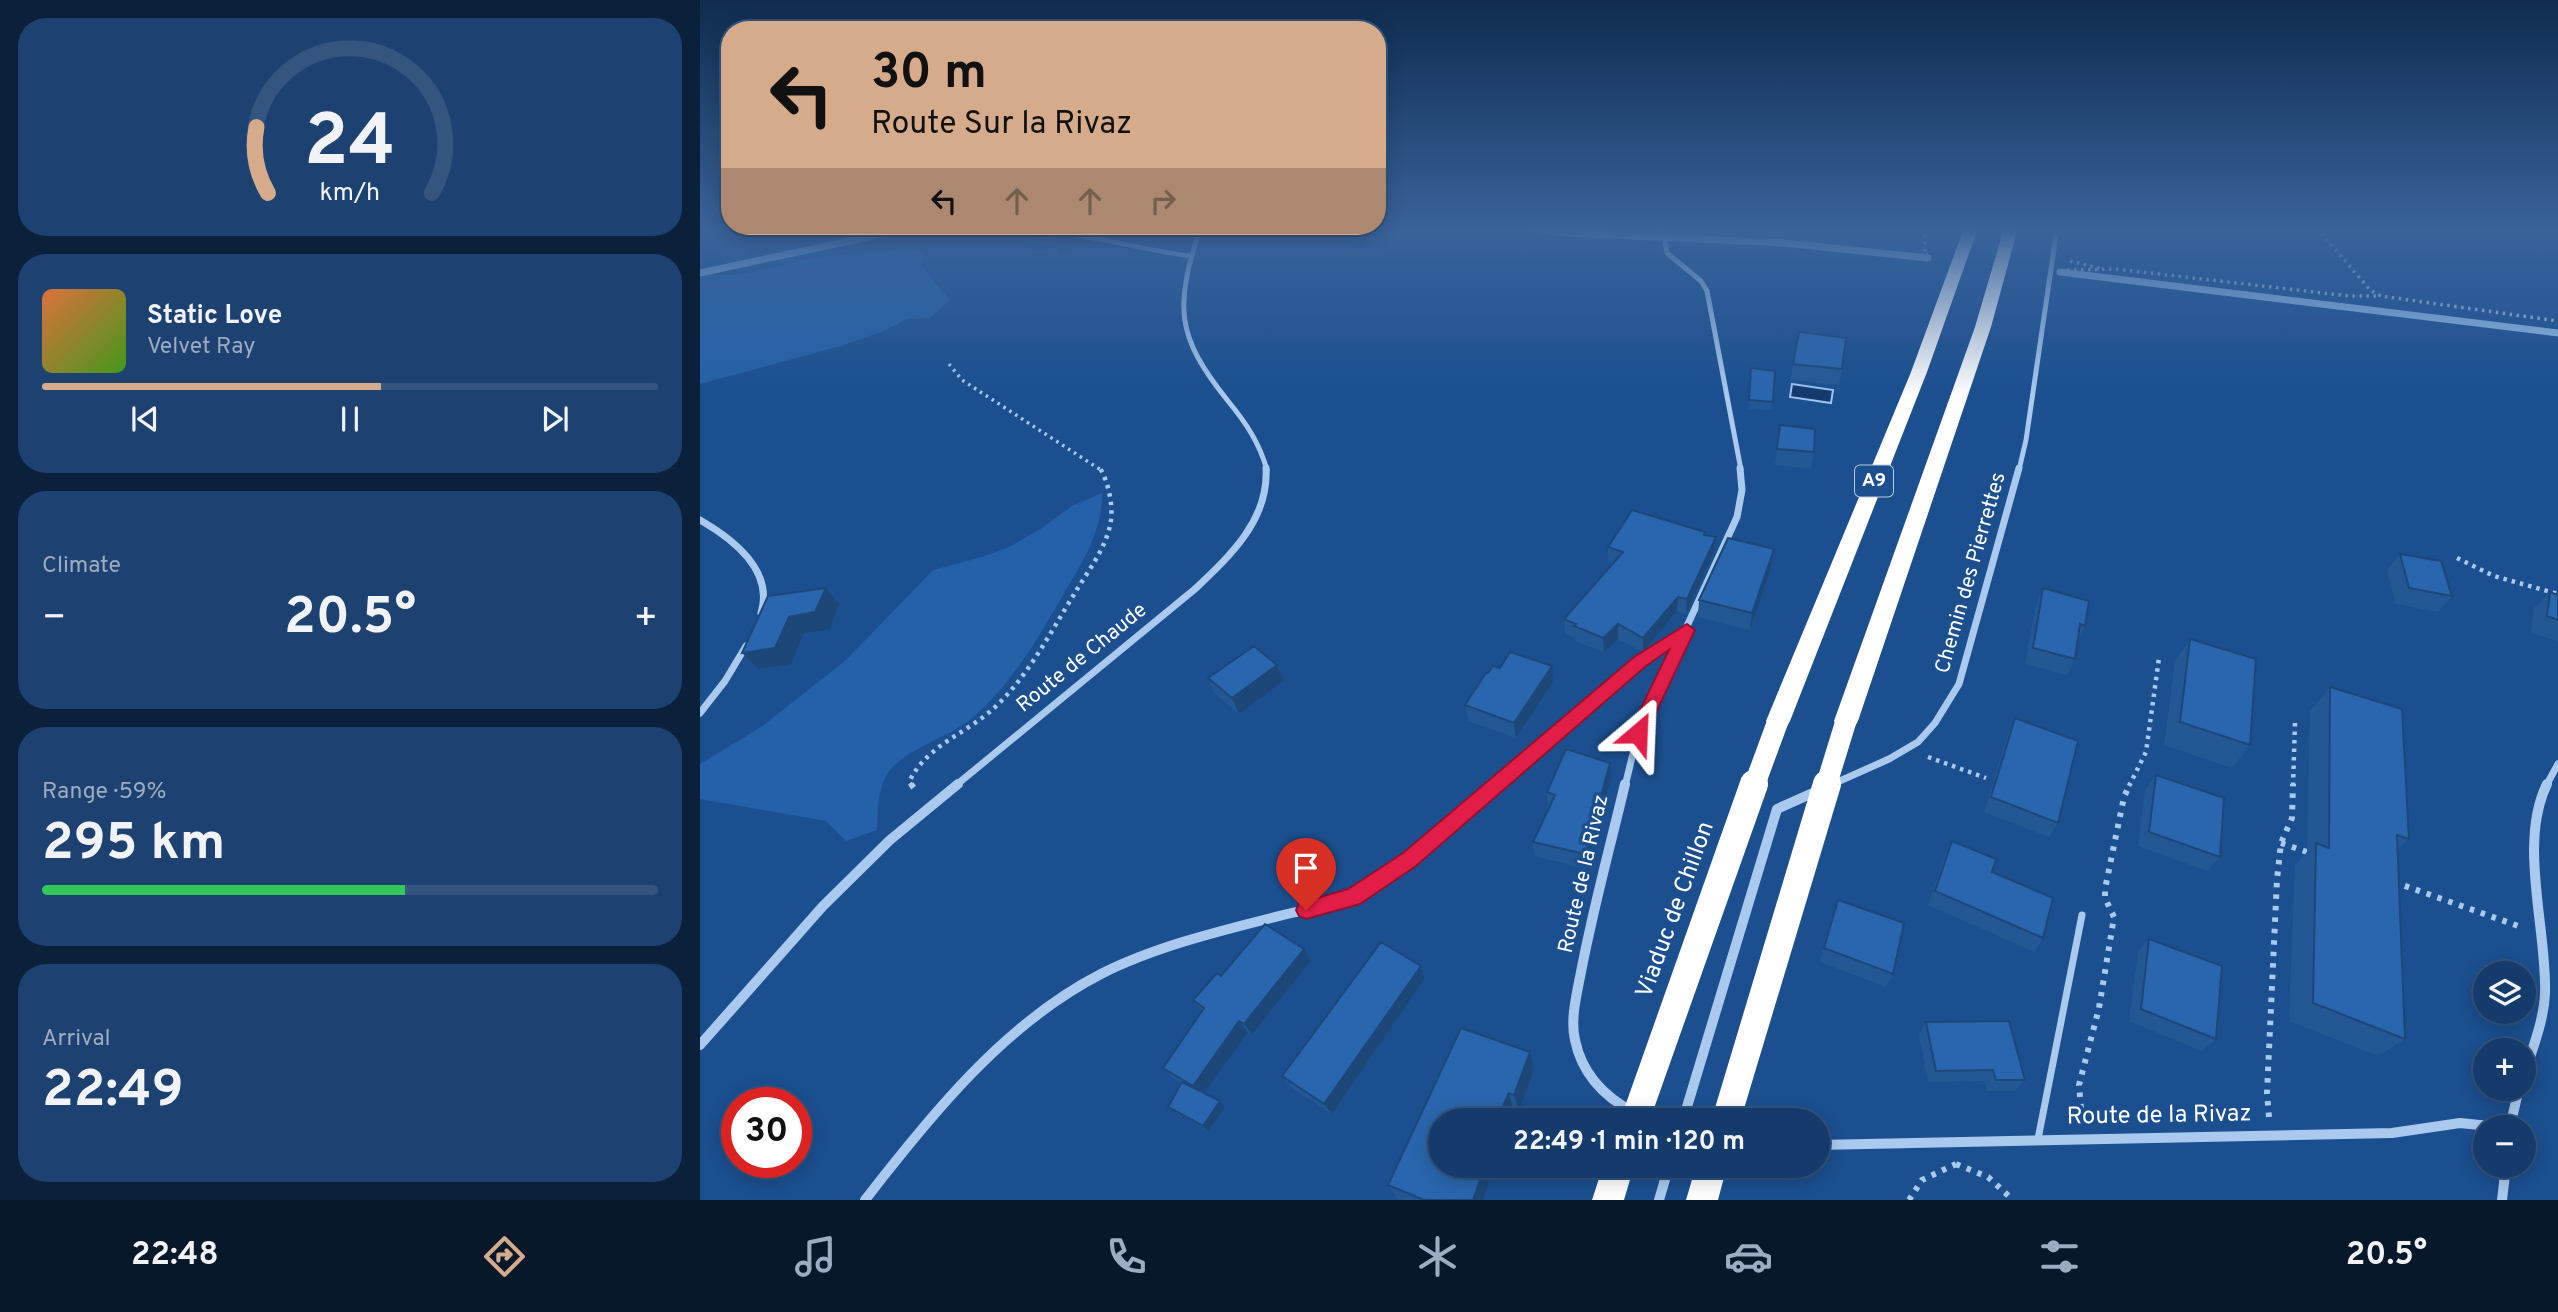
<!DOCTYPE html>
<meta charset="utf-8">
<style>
body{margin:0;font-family:Overpass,sans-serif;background:#1d4271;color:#f1f3f6;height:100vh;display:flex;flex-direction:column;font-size:26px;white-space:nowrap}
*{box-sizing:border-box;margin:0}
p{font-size:23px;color:#9dadc1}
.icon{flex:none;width:38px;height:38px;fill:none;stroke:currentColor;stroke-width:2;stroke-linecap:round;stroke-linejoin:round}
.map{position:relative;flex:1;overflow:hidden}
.drawer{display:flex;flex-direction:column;gap:18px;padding:18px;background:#0b203b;width:700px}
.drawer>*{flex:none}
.top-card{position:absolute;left:21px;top:21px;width:665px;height:214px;border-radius:28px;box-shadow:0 4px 18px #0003,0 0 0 2px #33557e;background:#d6ab8b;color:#111;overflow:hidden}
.controls{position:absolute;left:1773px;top:961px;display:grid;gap:14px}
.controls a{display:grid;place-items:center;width:63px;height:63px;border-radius:50%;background:#143b6b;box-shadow:0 4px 18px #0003,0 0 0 2px #33557e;font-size:35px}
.speed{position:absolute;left:21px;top:1087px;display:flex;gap:14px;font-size:35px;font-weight:700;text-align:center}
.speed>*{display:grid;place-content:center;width:91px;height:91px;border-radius:50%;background:#143b6b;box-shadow:0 4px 18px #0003,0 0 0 2px #33557e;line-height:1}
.speed .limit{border:10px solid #d22;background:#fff;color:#111}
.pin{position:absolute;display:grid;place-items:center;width:60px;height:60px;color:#fff;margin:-72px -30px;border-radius:50% 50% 50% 0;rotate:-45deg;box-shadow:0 0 7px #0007}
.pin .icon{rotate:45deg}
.me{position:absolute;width:77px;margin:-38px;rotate:26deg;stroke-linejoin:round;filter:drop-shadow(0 0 5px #0008)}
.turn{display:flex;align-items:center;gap:24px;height:147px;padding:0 35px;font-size:32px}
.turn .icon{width:91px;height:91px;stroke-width:2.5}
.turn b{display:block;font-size:49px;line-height:60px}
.lanes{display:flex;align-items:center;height:66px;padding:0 35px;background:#0003;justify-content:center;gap:35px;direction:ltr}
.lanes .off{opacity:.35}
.big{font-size:52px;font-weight:700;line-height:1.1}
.drawer .tile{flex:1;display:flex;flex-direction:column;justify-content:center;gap:10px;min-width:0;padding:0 24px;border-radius:28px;background:#1d4271}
.drawer .dial{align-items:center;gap:0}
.dial svg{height:182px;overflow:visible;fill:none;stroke:#33557e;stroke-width:7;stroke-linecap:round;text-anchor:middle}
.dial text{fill:#f1f3f6;stroke:none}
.song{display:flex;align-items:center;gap:21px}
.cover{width:84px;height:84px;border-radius:10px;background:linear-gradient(135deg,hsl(20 70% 55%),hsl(100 70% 35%))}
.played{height:7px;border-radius:4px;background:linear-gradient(90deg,#d6ab8b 55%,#33557e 55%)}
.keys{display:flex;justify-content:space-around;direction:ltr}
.heat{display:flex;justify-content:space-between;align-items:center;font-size:38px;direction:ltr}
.charge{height:10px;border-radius:5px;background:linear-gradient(90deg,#34c759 59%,#33557e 0)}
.trip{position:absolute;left:728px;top:1108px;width:402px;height:70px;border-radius:35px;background:#143b6b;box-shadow:0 4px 18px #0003,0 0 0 2px #33557e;font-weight:700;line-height:70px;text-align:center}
.dock{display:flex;height:112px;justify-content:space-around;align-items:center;background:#08182b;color:#9dadc1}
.dock .icon{width:49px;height:49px}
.dock .selected{color:#d6ab8b}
.dock b{font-size:32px;color:#f1f3f6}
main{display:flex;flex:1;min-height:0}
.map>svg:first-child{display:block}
</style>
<main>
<section class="drawer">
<div class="tile dial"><svg viewBox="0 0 100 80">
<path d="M14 69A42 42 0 1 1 86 69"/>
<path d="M14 69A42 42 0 0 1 9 40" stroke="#d6ab8b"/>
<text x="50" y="56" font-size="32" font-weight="700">24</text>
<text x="50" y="72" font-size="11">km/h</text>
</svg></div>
<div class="tile">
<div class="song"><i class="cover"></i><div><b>Static Love</b><p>Velvet Ray</p></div></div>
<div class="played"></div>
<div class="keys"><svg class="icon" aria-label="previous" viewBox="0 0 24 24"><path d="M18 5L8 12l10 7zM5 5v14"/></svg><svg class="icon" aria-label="pause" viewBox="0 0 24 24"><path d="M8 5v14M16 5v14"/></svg><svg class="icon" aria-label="next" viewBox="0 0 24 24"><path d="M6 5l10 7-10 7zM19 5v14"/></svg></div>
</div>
<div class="tile"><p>Climate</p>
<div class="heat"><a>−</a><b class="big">20.5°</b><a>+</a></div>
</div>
<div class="tile"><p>Range · 59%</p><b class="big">295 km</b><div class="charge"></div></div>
<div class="tile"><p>Arrival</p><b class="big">22:49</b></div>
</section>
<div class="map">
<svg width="1858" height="1200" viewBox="0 0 1858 1200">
<rect width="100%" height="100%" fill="#1b4f8f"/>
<path fill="#2461a8" d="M208,247L224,252L221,266L250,300L230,318L207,319L181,332L141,346L0,384V272C42,283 80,262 122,257C151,253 179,254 208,247Z
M402,493C402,533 383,561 363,595C337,640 312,684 272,718C247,739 213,745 191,769C177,786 178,809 177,830L146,841L126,821L0,799V764L61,727L146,660L233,570L282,557L309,547L342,528L372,506Z"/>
<path fill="#123a6d" stroke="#9cc4f0" stroke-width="2" d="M1092,384L1133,390L1131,403L1090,397Z"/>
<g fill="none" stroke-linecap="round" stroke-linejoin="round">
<path stroke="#9cc4f0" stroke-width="7" d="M832,228L866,233L1084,243L1228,258
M1360,272L1858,333
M0,273L210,228"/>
<path stroke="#a9c9ee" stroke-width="3.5" stroke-dasharray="2.5 4.5" stroke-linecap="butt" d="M1225,228V254H1228
M1617,228L1670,290L1681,296L1858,321
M1370,261L1402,269
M1367,270L1416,269L1649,296H1681
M249,364L262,380L401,470"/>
<path stroke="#a9c9ee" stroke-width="4.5" stroke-dasharray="3.5 5" stroke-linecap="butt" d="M1757,558L1794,576L1858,594
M1228,757L1286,778
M212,786L209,782C227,745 264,735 293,709C327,678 349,635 373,596C387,572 407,548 411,520C413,503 408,482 400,468
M1429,786L1446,752L1459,658
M1593,786L1595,723"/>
<path stroke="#a9c9ee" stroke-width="6" stroke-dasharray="4.5 7" stroke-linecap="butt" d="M211,784L217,792
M1581,843L1610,853
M1694,882L1821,927
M1569,1117L1567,1093L1577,879L1581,843L1592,818L1593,784
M1382,1120L1379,1085L1399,1008L1414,917L1405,898V889L1424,797L1430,784
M1256,1164L1288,1177L1313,1200
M1209,1200L1222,1180L1256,1164"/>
<path stroke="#a9c9ee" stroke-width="4.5" d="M226,228L229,232L251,234L298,228
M371,235C412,240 450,251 491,256"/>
<path stroke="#a9c9ee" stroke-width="7" d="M1338,1139L1382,915"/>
<path stroke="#a9c9ee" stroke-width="5" d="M500,228C475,307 475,335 528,401C546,423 559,442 567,470
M962,228L967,253L1001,281L1007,291L1041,470
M1319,470L1326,440L1357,228"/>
<path stroke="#a9c9ee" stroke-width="7" d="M0,520C33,539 74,571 61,613
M0,713L25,681L46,646
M1133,784L1189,759L1218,742L1235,723L1259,684L1319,468
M255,786L495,589C530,556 569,520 566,468
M795,786L940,661L987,630
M925,786L938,733L1037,517L1042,490L1040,468
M1846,786L1858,764"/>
<path stroke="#a9c9ee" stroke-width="10" d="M925,784C910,847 893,909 881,972C877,993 870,1019 875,1040C882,1074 903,1096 933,1112
M0,1045L123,906L190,840L258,784
M1824,1076C1832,1049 1844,1021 1845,993C1847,929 1818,843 1847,784
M983,1120L1077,809L1115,792
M1810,1127L1819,1088
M1118,1145L1692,1133L1760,1123L1799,1127
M165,1200C230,1116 305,1023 401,974C456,946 524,930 583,915C605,909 635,907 655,896C708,868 752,823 797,784
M959,1200L969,1166
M1802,1200L1806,1166"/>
<path fill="#fff" fill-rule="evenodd" d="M1264,228H1278L1227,372L1090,721L1086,728L1078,731L1070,728L1066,721L1211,372Z
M1304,228H1318L1291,327L1158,721L1154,728L1146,731L1138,728L1134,721L1275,327Z
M903,1166H934L924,1200H892Z
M996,1166H1027L1018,1200H986Z"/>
<path stroke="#fff" stroke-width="21" d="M1054,786L1078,721
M1126,786L1146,721"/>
<path stroke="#fff" stroke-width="28" d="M935,1120L1054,784
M1026,1120L1127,784"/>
</g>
<path fill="#245895" d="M292,228H400L392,234L375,230L380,242L360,256L326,252L322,242L297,238Z
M1093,364L1142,369L1139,385L1091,380Z
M1051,368L1073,402L1071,410L1049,409Z
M1080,425L1114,452L1111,469L1075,465Z
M1005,532V535L1014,552L986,614L977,611L943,652L918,639L904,652L875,641V638L865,633L864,619L913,563L908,562V547Z
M1074,549L1072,565L1050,630L998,617L999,600Z
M1700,554L1752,596L1738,612L1696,604L1687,570Z
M1343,588L1385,626L1378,640L1375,659L1367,675L1325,664L1336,605Z
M1850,592L1858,595V642L1831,632L1834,608Z
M1490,639L1550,745L1532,768L1464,745L1475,662Z
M577,665L584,681L539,714L515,694L508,678Z
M800,668L853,682L816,738L768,721L765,705L788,673Z
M1630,687L1709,839L1697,850L1705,1039L1678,1056L1589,1021L1595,865L1607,852L1610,711Z
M1315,718L1358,823L1349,837L1284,812L1308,734Z
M910,763L911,778L886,869L835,856L833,842L849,807H848L847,792Z
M1456,775L1520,857L1507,871L1438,846L1445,790Z
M1252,841L1343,938L1334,952L1228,905L1245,855Z
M1138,900L1193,974L1186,987L1120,962Z
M1449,939L1516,1039L1502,1051L1429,1021L1438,952Z
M604,949L611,961L552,1034L548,1032L504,1093L520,1101L525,1107L508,1131L474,1112L468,1107L481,1083L473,1078L463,1068L502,1011L493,1000L521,976Z
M721,966L725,978L632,1114L590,1087L582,1076Z
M1226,1022L1325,1080L1315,1091H1287L1285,1081L1228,1082L1219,1034Z
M761,1028L830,1052L834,1069L819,1111L813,1109L808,1120H740V1166H789L785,1173L789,1183L783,1200H701L697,1199L688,1185Z"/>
<path fill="#1d4779" d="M58,228H141V235L50,256L34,233Z
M373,228H374L380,242L360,256L353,241Z
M390,228H400L392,234Z
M1016,537L1014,552L986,614L987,599Z
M1074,549L1072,565L1050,630L1052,613Z
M126,588L139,604L130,629L104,633L91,664L58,669L42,653Z
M978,597L977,611L943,652V638Z
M918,624V639L904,652L903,638Z
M577,665L584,681L539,714L532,698Z
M852,666L853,682L816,738L814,723Z
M910,763L911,778L886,869L885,854Z
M604,949L611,961L552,1034L544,1024Z
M721,966L725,978L632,1114L624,1104Z
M539,1021L548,1032L503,1095L493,1086Z
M830,1052L834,1069L819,1111L814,1095Z
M809,1093L813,1109L808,1120H797Z
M520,1101L525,1107L508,1131L503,1126Z
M777,1166H789L785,1173L789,1183L783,1200H773Z"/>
<path fill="#2a66ad" stroke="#1d4779" stroke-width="2" d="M34,228H58L34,233Z
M318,228H373L353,241L319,237L329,230Z
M1099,332L1146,338L1142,369L1093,364Z
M1051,368L1075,371L1073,402L1049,400Z
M1080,425L1115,429L1114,452L1077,449Z
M932,510L1005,532L1004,535L1016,537L987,599L978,597L943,638L918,624L903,638L874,626L876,624L864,619L923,552L908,547Z
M1028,538L1074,549L1052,613L999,600Z
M1700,554L1741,561L1752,596L1709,588Z
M126,588L115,612L89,617L75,648L42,653L68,596Z
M1343,588L1389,601L1385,626L1380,624L1375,659L1333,648Z
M1850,592L1858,595V620L1847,616Z
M1490,639L1556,659L1550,745L1480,722Z
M554,646L577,665L532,698L508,678Z
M810,652L852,666L814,723L765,705L786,673H788L793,666L800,668Z
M1630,687L1702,709L1709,839L1697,835L1705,1039L1613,1003L1616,843L1629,848Z
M1315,718L1378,741L1358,823L1291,797Z
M866,749L910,763L885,854L833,842L855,795L847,792Z
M1456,775L1524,798L1520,857L1449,832Z
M1252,841L1296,859L1292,872L1353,898L1343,938L1235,891Z
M1138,900L1204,923L1193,974L1124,948Z
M565,924L604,949L544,1024L539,1021L493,1086L463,1068L504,1008L493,1000L517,973L521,976Z
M1449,939L1522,966L1516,1039L1441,1009Z
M681,942L721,966L624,1104L582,1076Z
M1309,1021L1325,1080H1296L1293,1070L1236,1071L1226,1022Z
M761,1028L830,1052L814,1095L809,1093L797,1120H740V1166H777L784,1169L773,1200H724L688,1185Z
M482,1082L520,1101L503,1126L468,1107Z"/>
<linearGradient id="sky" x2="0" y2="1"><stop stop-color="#0f2b4f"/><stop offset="0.58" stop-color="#39639b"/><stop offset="1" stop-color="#39639b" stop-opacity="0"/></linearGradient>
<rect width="1858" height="396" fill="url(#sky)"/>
<path fill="#e11d48" stroke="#92132f" stroke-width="2" d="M987,624L995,630L944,738L938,740L932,738L929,733L969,650L946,666L716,866L660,904L606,919L599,916L596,910L599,903L648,889L703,853L934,657Z"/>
<g text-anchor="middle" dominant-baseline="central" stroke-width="7" stroke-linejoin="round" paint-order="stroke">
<rect fill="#1b4f8f" stroke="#bbcadd" stroke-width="2" x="1155" y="465.5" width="38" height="31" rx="5"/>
<g font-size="19" font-weight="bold" fill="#fff">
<text x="1174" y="481">A9</text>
</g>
<g font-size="21" fill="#fff" stroke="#1b4f8f">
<text transform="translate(1271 573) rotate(-74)">Chemin des Pierrettes</text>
<text transform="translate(382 658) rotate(-39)">Route de Chaude</text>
<text transform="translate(884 874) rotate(-77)">Route de la Rivaz</text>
</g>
<g font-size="24" fill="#fff" stroke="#1b4f8f">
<text transform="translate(976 910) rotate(-70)">Viaduc de Chillon</text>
<text transform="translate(1459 1116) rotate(-1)">Route de la Rivaz</text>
</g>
</g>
</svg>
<div class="controls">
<a><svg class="icon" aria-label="layers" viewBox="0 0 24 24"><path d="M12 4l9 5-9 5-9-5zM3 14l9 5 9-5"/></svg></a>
<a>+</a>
<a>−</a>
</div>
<div class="speed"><div class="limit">30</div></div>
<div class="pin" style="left:606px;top:910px;background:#d93025"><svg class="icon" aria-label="arrive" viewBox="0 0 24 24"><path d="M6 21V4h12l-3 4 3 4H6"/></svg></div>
<svg class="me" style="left:938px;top:733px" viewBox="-20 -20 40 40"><path d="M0-17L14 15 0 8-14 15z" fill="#e11d48" stroke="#fff" stroke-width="4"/></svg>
<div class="trip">22:49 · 1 min · 120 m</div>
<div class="top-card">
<div class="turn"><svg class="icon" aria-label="left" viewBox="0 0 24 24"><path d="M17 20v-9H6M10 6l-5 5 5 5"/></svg><div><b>30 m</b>Route Sur la Rivaz</div></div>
<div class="lanes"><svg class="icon" aria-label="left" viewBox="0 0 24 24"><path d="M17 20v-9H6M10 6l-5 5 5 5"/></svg><svg class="icon off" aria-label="ahead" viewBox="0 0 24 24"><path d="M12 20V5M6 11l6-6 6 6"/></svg><svg class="icon off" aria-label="ahead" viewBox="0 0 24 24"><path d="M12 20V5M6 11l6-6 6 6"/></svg><svg class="icon off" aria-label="right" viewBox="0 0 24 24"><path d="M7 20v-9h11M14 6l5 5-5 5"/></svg></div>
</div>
</div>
</main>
<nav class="dock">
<b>22:48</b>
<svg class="icon selected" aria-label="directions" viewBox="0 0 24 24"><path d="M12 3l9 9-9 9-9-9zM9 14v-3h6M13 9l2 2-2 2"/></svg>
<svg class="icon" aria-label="music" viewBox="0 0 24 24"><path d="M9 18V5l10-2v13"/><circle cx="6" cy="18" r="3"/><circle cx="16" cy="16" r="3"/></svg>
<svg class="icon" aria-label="phone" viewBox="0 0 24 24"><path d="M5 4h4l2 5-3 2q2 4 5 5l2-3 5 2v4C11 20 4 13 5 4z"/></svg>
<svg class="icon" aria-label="climate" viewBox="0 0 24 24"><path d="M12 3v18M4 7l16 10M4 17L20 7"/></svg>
<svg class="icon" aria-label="car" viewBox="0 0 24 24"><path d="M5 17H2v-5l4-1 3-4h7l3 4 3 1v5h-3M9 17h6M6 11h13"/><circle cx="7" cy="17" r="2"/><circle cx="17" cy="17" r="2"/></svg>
<svg class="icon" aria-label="filters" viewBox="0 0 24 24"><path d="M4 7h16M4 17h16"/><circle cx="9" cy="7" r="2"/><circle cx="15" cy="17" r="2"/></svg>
<b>20.5°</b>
</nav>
